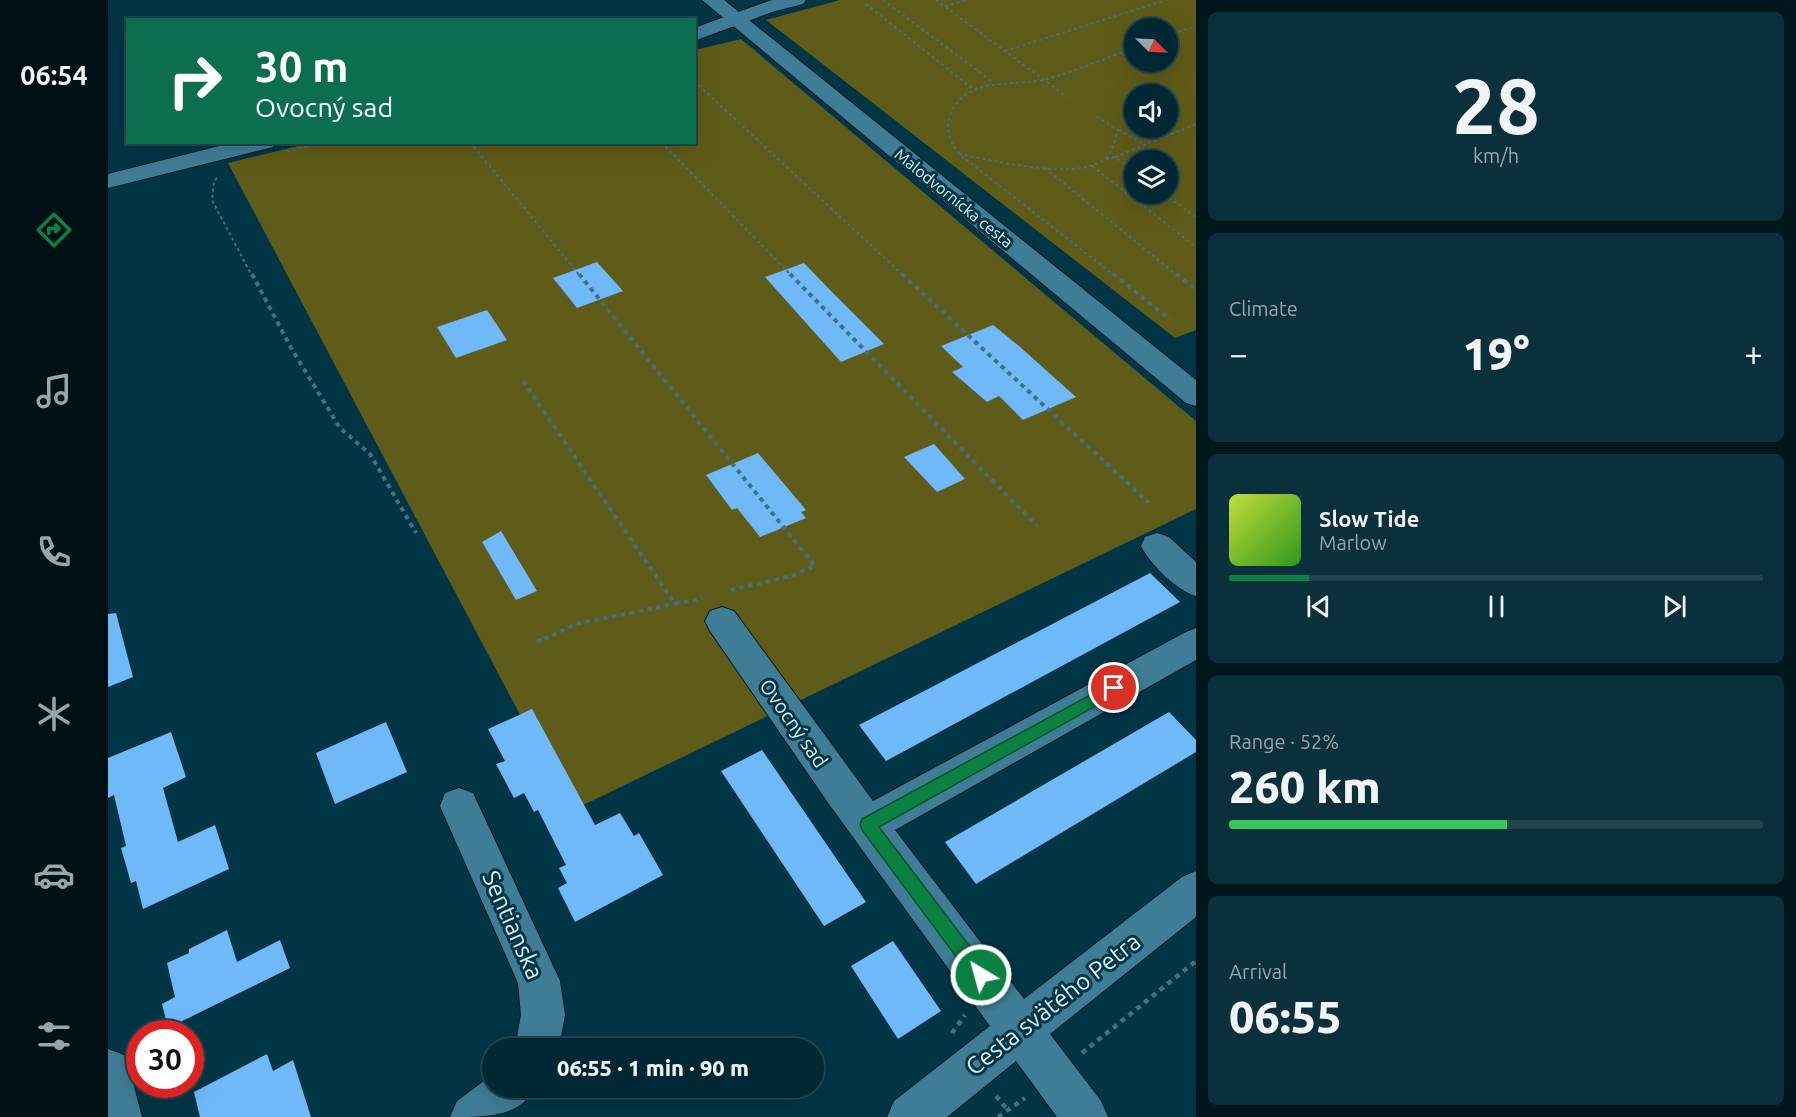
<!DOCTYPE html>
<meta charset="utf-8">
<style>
body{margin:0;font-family:Ubuntu,sans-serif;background:#0a303c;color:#f1f3f6;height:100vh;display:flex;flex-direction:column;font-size:22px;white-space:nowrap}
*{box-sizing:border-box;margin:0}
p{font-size:20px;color:#95a6ac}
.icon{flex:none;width:33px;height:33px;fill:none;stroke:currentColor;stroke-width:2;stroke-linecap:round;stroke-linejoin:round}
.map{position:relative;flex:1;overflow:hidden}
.panel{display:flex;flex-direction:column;gap:12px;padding:12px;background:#00161d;width:600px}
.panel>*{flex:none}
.hud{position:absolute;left:18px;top:18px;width:570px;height:126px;border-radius:0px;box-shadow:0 6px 24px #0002,0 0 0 2px #22444f;background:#0b6e4f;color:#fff;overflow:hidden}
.needle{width:39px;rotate:114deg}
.tools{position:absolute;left:1016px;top:18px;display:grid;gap:12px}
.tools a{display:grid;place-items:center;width:54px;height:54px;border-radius:50%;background:#002834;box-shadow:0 6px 24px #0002,0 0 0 2px #22444f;font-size:30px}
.speed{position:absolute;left:18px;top:1020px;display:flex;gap:12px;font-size:30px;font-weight:700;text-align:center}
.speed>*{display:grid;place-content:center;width:78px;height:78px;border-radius:50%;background:#002834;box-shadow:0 6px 24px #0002,0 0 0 2px #22444f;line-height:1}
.speed .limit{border:9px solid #d22;background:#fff;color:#111}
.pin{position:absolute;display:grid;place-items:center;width:51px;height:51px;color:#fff;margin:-26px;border:3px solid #fff;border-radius:50%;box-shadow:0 2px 6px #0007}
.me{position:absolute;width:66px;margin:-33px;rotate:323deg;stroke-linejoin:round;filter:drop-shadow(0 0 4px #0008)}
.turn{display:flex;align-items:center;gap:21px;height:126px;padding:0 30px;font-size:27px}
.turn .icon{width:78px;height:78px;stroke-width:2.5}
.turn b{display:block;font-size:42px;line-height:51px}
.big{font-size:45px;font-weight:800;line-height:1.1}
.panel .widget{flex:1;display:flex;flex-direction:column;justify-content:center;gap:9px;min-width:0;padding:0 21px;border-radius:9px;background:#0a303c}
.panel .dial{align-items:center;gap:0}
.dial b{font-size:78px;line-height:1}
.song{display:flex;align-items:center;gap:18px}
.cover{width:72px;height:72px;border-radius:9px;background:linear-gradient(135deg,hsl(70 70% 55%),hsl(110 70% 35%))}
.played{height:6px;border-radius:3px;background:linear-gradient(90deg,#0b8043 15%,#22444f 15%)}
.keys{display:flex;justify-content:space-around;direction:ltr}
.heat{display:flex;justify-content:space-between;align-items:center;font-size:33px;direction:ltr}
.charge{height:9px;border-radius:4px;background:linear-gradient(90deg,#34c759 52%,#22444f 0)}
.trip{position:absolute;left:374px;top:1038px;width:342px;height:60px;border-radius:30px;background:#002834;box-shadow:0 6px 24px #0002,0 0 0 2px #22444f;font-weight:800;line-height:60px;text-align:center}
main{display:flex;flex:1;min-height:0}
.dock{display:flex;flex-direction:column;width:108px;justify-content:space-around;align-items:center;background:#001015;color:#95a6ac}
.dock .icon{width:42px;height:42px}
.dock .active{color:#0b8043}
.dock b{font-size:27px;color:#f1f3f6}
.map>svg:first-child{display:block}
</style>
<main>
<nav class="dock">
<b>06:54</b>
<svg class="icon active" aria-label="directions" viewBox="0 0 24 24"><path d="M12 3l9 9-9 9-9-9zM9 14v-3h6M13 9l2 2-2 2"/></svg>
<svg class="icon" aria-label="music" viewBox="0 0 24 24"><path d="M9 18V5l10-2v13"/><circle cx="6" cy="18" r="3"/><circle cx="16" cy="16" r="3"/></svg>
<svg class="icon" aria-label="phone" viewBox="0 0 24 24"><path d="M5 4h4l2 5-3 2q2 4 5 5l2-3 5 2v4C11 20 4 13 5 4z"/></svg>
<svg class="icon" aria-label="climate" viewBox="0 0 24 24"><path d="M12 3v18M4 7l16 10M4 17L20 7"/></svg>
<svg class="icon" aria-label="car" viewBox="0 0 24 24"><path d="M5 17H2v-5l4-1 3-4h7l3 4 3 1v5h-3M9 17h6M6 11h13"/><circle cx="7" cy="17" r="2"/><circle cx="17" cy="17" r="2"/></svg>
<svg class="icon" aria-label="filters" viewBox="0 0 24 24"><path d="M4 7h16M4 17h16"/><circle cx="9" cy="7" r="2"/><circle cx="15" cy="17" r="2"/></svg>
</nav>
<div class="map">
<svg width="1088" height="1117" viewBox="0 0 1088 1117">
<rect width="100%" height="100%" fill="#003546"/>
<path fill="#5f5b18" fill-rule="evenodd" d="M732,0H1088V330L1067,338L658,20ZM1026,28H1059V62H1026ZM1026,94H1059V128H1026ZM1026,160H1059V194H1026Z
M633,39L1088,421V509L463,811L120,163L206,142H586L587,50Z"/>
<path fill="#70b9f8" d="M489,262L515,291L469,308L445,278Z
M696,263L723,291L776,344L733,362L657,277Z
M379,310L399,340L348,358L329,327Z
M885,325L911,346L968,397L915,420L891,396L879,402L844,372L855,367L833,346Z
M826,444L857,479L829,492L796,457Z
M650,453L698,510L693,512L698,518L652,537L629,508L624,510L598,475Z
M393,531L429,591L408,600L374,542Z
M1042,573L1072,602L778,761L751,725Z
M8,613L25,677L0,687V614Z
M424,709L487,825L512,813L526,836L531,833L555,875L467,922L450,888L459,883L451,868L458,865L430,810L426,812L416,793L406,798L388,764L397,761L380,729Z
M1061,712L1088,740V752L868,884L837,842Z
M278,722L299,772L227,804L208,753Z
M63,732L78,777L55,788L70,842L107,825L121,869L35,909L28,881L23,883L13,848L18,846L6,795L0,798V758Z
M654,750L758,902L716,926L613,771Z
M119,930L129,962L172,940L182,968L60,1028L54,1004L67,997L59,963L81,953V949Z
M785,941L833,1011L790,1039L743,966Z
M159,1054L165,1071L185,1060L203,1117H92L86,1092Z"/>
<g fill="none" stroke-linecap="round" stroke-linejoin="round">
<g stroke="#061a22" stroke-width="2">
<path id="street" d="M664,0H698L695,4L667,11L586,41V28Z
M127,142H168L165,147L0,188V174Z
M1049,533L1061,537L1088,562V596C1068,590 1043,565 1033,546L1037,537Z
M614,607L626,611L765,801L1076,633L1088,628V660L787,830L916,999L1074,877L1088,871V917L942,1034L993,1101L1000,1117H949L908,1061L839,1117H779L786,1101L882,1026L721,804L602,631L597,621L602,611Z
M351,788L365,793L452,981L457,1015L451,1048H407L413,1015L410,983L332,806L337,793Z
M0,1049L16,1055L22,1071L34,1117H0Z
M384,1075V1088H426C414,1117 377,1117 342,1117L349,1101Z"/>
</g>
<g stroke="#061a22" stroke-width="2">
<path id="secondary" d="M594,0H616L1088,380V406L1078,403Z"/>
</g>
<path stroke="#44707f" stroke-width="2" stroke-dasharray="3 3" stroke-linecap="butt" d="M775,0L885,82
M828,0L959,97
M758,4L865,89
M837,6L858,0
M1059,36L1088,26
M897,51L1058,0
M586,81L796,276
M1010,130L1037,145
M362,142L472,276
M553,142L684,276
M179,152L216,142
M851,154C884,160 969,182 997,159C1004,153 1007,139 1010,130L986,115
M1007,157L1088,124
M998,159L1007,157L1026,171
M984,166L1088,247
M937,168L1070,276
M109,178L106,181L104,200L144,276
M1056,194L1088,217
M1007,276L851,154C842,142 837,130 842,116C857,74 905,88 939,79C969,71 997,58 1026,48"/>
<path stroke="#44707f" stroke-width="4" stroke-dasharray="4.5 4.5" stroke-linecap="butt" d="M144,274L183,348L232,428L262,454L308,533
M471,274L707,566L683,576L619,591
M682,274L929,526
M794,274L1041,503
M1005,274L1062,319
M1068,274L1088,290
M415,381L567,604L595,598
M436,639L468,624L567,604"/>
<path stroke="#44707f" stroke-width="4.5" stroke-dasharray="5 5" stroke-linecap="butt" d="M429,642L440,637
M844,1033L857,1015
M974,1053L1088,961
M888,1096L899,1109
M890,1117L917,1098"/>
<use href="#street" fill="#3f7d96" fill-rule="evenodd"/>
<use href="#secondary" fill="#3f7d96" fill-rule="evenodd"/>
</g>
<path fill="#0b8043" stroke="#07532c" stroke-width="1.5" d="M1006,682L1011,684L1013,688L1011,693L771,827L879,969L882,975L879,981L873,984L866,981L754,830L752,825L754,819Z"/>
<g text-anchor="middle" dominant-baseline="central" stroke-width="6" stroke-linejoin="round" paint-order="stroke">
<g font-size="16" fill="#d9f1fc" stroke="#003546">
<text transform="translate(846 198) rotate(39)">Malodvornícka cesta</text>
</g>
<g font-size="20" fill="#d9f1fc" stroke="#003546">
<text transform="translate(686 723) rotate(55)">Ovocný sad</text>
</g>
<g font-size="24" fill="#d9f1fc" stroke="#003546">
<text transform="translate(405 925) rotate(66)">Sentianska</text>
<text transform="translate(945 1004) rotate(-38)">Cesta svätého Petra</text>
</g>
</g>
</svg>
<div class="tools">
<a><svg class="needle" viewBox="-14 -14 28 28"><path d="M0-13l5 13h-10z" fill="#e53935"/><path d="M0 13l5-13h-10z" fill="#95a6ac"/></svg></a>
<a><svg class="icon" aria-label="sound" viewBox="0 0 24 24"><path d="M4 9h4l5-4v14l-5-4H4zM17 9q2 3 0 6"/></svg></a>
<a><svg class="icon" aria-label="layers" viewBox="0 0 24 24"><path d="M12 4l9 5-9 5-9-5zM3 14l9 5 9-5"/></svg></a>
</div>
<div class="speed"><div class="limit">30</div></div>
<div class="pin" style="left:1006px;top:688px;background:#d93025"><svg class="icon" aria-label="arrive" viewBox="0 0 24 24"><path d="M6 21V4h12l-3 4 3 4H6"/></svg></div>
<svg class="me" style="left:873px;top:975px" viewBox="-20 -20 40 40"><circle r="17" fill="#0b8043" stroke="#fff" stroke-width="3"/><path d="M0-11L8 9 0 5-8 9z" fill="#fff"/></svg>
<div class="trip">06:55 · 1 min · 90 m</div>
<div class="hud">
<div class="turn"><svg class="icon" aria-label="right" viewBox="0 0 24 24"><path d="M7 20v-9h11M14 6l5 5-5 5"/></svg><div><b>30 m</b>Ovocný sad</div></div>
</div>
</div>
<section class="panel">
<div class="widget dial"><b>28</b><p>km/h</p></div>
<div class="widget"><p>Climate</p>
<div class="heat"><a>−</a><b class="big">19°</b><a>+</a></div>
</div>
<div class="widget">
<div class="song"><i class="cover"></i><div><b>Slow Tide</b><p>Marlow</p></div></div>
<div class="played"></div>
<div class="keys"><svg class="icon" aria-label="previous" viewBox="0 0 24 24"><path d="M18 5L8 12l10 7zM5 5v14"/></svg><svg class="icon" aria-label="pause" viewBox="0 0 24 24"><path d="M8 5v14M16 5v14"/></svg><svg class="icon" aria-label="next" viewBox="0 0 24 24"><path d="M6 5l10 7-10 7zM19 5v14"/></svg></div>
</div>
<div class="widget"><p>Range · 52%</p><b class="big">260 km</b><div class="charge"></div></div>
<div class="widget"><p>Arrival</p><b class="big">06:55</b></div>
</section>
</main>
